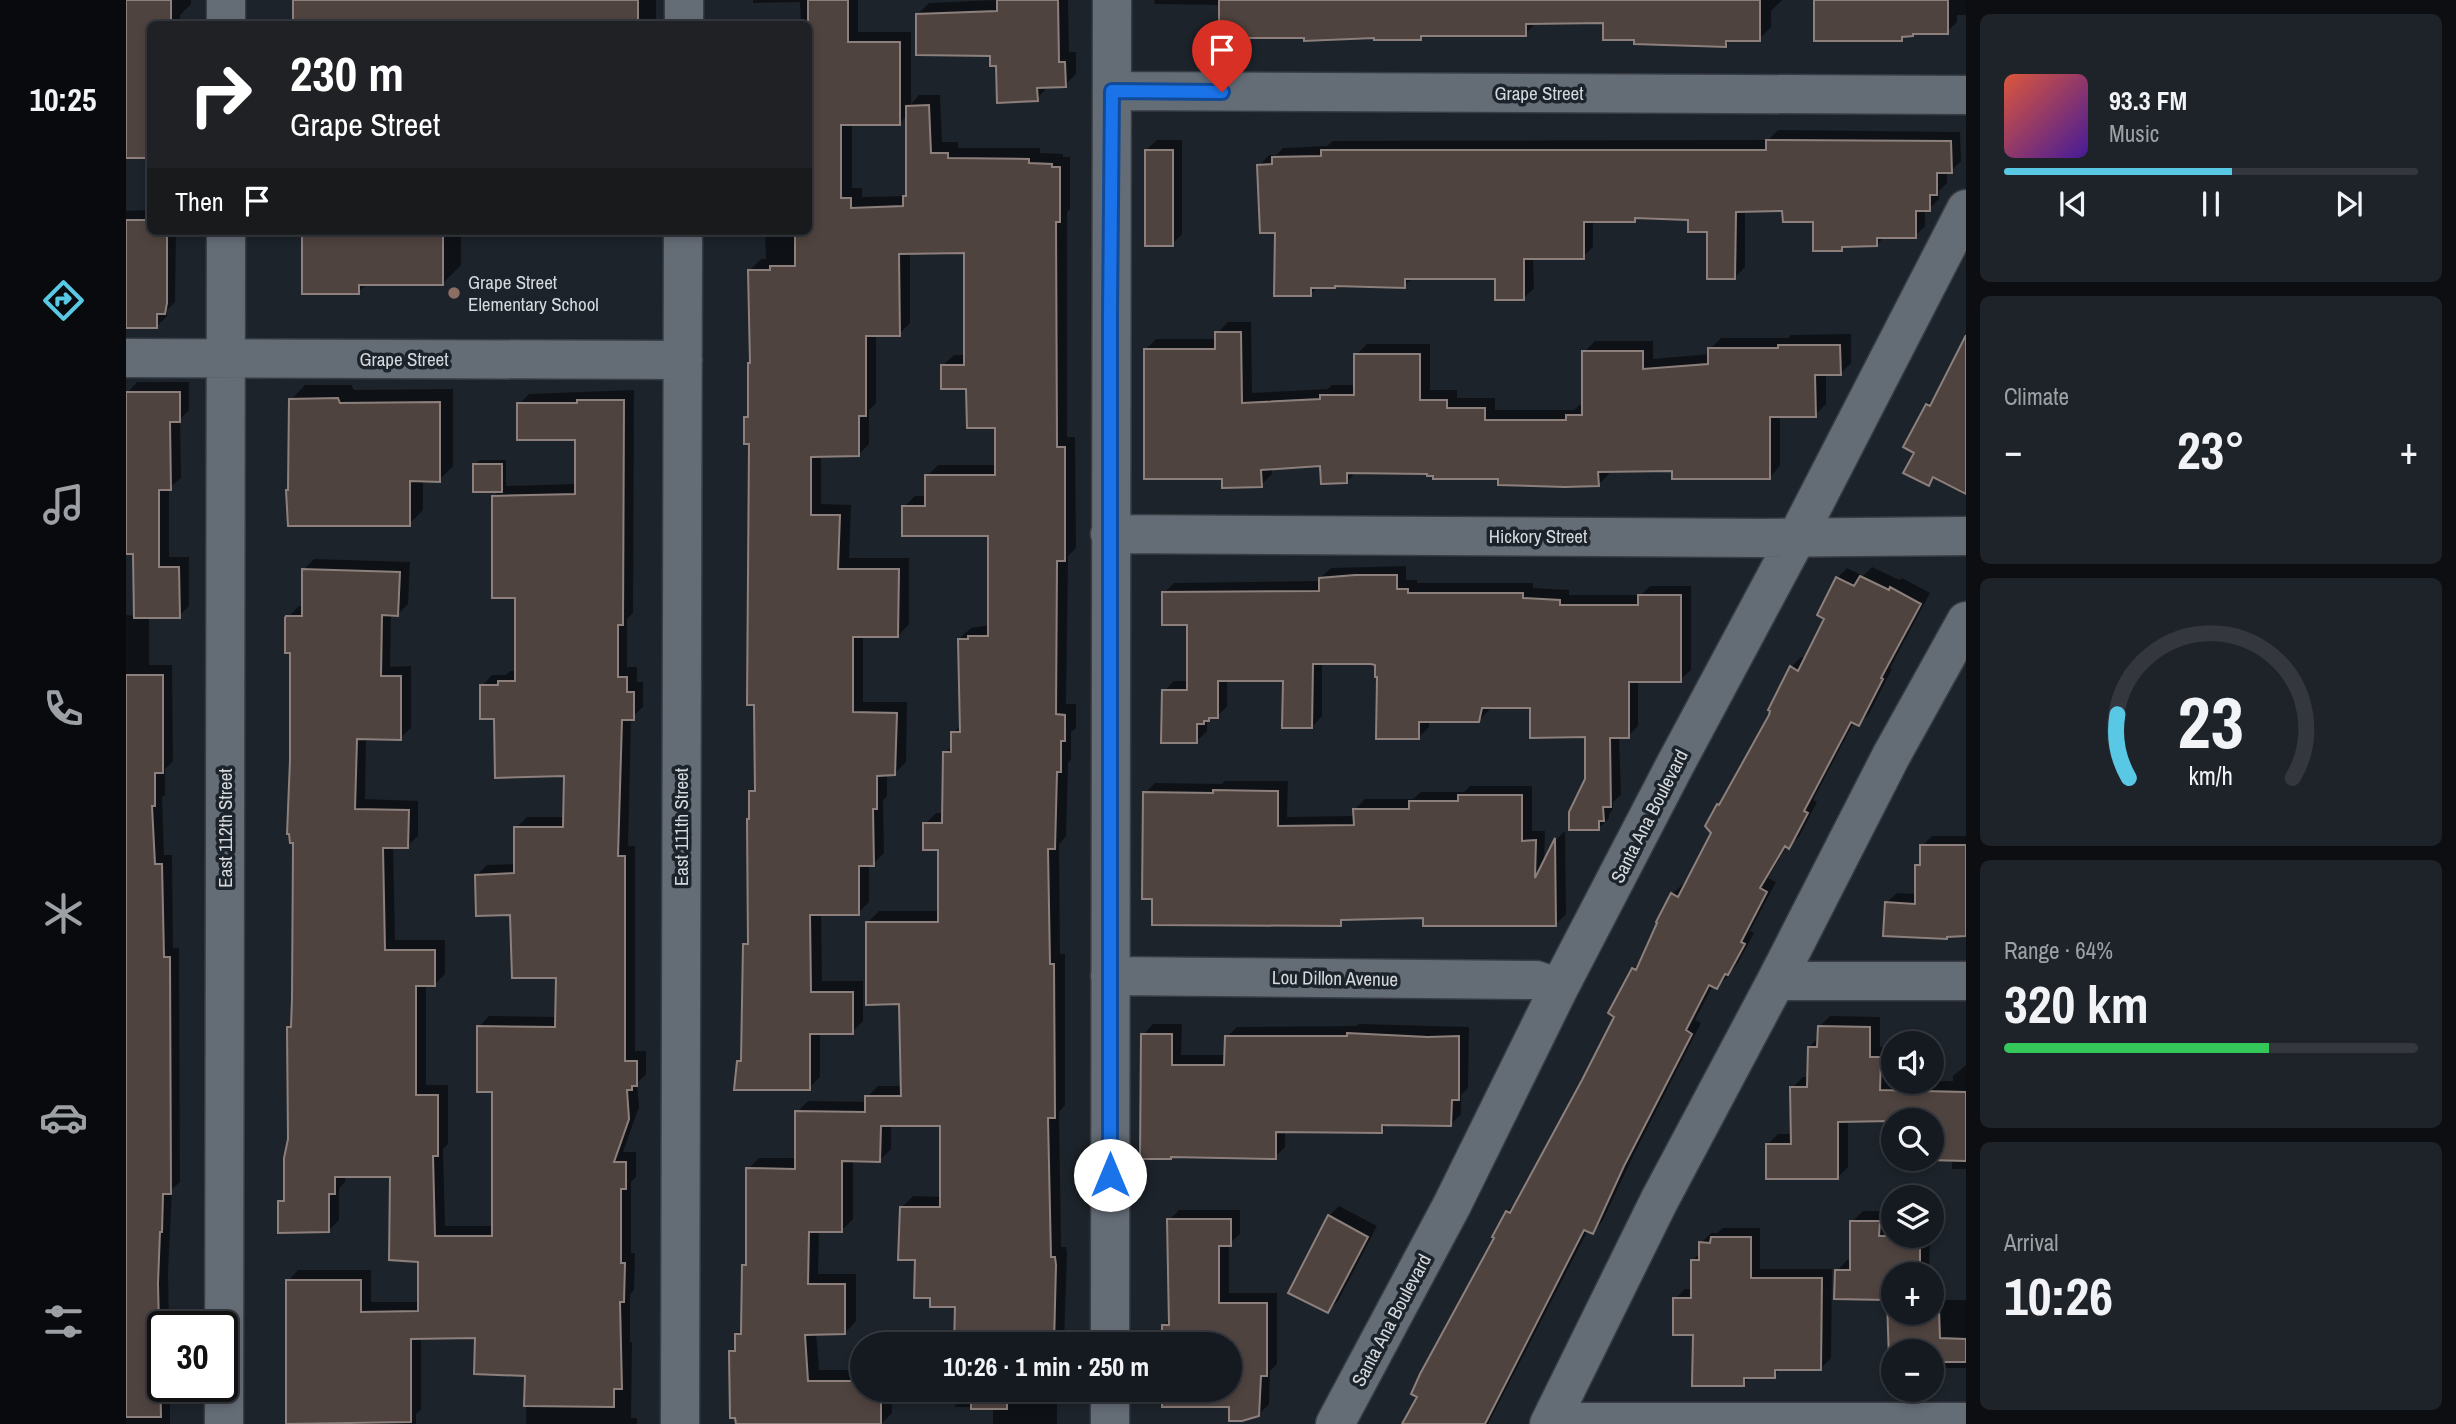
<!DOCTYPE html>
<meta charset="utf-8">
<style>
body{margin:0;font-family:"Archivo Narrow",sans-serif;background:#1e2329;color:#f1f3f6;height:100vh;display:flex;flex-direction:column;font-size:26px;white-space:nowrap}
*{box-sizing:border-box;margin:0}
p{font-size:23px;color:#9da1a5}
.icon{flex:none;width:38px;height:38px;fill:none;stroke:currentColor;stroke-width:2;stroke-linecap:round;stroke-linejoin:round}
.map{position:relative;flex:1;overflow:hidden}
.drawer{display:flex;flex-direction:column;gap:14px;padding:14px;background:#0c0e12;width:490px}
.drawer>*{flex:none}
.banner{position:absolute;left:21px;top:21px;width:665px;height:214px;border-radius:10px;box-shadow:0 4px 10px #0003,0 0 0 2px #34383e;background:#202124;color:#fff;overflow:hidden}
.buttons{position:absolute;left:1755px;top:1031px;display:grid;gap:14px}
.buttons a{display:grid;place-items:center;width:63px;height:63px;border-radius:50%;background:#151a20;box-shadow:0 4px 10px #0003,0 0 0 2px #34383e;font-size:35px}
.speed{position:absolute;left:21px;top:1311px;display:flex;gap:14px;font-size:35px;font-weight:700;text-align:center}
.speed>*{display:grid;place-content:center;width:91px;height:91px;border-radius:50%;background:#151a20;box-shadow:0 4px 10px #0003,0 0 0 2px #34383e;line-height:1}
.speed .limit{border:4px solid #111;border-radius:10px;background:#fff;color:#111}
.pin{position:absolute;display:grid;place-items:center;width:60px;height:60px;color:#fff;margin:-72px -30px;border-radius:50% 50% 50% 0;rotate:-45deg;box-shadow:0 0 7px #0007}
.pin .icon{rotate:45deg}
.me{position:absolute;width:77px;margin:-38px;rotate:0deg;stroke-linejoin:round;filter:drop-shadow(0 0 5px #0008)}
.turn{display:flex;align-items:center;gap:24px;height:147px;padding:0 28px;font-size:32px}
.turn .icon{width:91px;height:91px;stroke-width:2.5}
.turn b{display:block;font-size:49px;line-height:60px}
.then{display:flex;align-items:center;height:66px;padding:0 28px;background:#0003;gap:14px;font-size:26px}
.big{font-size:52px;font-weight:700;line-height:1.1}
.drawer .tile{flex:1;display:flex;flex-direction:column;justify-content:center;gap:10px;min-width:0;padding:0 24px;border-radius:10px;background:#1e2329}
.drawer .dial{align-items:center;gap:0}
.dial svg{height:182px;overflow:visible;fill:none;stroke:#34383e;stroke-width:7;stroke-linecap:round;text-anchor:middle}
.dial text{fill:#f1f3f6;stroke:none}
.song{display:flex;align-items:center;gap:21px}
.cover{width:84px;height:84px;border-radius:10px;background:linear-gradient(135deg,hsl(10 70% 55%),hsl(260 70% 35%))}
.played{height:7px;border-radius:4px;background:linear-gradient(90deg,#59c8e5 55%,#34383e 55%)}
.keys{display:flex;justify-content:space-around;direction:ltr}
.heat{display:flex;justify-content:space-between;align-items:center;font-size:38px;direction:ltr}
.charge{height:10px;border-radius:5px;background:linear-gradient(90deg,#34c759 64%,#34383e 0)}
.trip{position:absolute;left:724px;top:1332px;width:392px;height:70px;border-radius:35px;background:#151a20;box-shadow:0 4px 10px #0003,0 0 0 2px #34383e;font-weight:700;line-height:70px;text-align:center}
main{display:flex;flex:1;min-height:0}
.menu{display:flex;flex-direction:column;width:126px;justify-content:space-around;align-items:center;background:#080a0d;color:#9da1a5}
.menu .icon{width:49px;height:49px}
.menu .active{color:#59c8e5}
.menu b{font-size:32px;color:#f1f3f6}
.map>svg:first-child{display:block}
</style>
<main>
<nav class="menu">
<b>10:25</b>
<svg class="icon active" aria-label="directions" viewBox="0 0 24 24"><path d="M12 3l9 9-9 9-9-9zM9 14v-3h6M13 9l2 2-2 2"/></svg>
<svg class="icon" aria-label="music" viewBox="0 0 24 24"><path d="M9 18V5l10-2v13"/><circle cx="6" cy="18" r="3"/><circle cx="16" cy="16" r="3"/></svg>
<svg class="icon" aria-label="phone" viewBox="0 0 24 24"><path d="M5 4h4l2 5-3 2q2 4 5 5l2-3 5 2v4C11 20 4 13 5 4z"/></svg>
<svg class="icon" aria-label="climate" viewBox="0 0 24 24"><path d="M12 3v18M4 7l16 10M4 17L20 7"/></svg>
<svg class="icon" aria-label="car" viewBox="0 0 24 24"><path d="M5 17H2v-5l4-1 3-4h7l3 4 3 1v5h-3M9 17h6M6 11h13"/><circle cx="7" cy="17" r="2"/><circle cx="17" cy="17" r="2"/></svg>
<svg class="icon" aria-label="filters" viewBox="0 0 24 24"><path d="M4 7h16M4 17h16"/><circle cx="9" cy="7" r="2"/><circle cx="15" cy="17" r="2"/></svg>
</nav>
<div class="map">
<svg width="1840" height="1424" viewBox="0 0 1840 1424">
<rect width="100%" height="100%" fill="#1c232a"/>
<path fill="#0007" fill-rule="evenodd" d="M0,0H65V4L54,15V24H24V156H0Z
M169,0H530V24H169Z
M627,0H732V32H785V104L793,95H814L816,142H832V148H914V153L937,154V157H944V209L941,212V437H949L950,548L942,556L940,704H950V728L945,732V759L942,763L940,836L933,844L934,954H939V1105L933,1112L935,1247H940L941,1253L938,1343L830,1344L831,1306L806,1296L791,1258L776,1207L787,1196L816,1197V1125H765V1149L754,1160H727V1219L716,1230H693L692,1274H730V1321L719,1333H690L693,1370H737V1390H766V1413L755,1424H611L605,1352L611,1345V1335L616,1329L618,1266L621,1262L622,1169L633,1158H671V1112L682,1101L741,1102V1097L752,1086H777L775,1002L742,922L753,911H814L813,848L799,824L810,813H818L819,753L827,745V733L836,724L833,639L845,628L864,625V534L778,507L789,496H801V476L812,465H870V426L842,387L816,366L828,355H840V252H784V323L773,334H750V403L743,410V444L732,455H695V504L725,505L723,558H783V624L772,636L737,635V702H781L780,762L769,773L761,774V796L757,800L758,853L747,864H743V902L732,913H695L696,981H737V1021L726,1032H694V1077L683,1088L612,1062L617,1057L619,945L623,940L625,792L631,786L624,442L619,418L623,414L625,362L623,271L635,259H640L639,231H682V24H675L674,2L627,3ZM782,114V194L780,196L736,197V188H726V123H774Z
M872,0H942L943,52H950V74L939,85L922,86L911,99L872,65L866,54L791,15L803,3Z
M1029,0H1656L1645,11V27L1633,39H1605L1600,45L1510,39L1479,21L1411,22L1399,34H1298L1294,38L1250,36H1180L1094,5L1028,4Z
M1690,0H1840V15H1831V22L1821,32H1788L1776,39Z
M1652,130L1834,132L1835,161L1825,171H1821V183L1813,191V199L1803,209H1799V226L1789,236H1759L1751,245H1720L1716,249L1689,220L1658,209L1619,210V267L1609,277L1583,231L1564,219L1513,216L1508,220H1467V247L1457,257H1407L1408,288L1398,298L1371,278H1287L1278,286L1210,284L1193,286L1184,295L1151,231L1133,166L1143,155H1150L1157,148L1201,146L1207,141L1642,140Z
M1031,140H1056V234L1046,244L1020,150Z
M24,210V231H50L49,302L41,310V316L31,326H0V211Z
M178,231H335V265L316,284H241L232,292Z
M1102,322H1125L1126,393L1202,389L1206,385H1230V355L1241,344H1304V390H1331V398H1369V410H1448L1453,405H1458V352L1469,341H1527V359L1584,354V349L1595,338H1662L1665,335L1725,334V363L1714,374H1700V404L1689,415H1654V466L1644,477L1548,469L1483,470V474L1472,485L1303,472H1230L1221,482L1196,464L1146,467V474L1135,485L1098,477L1019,350L1030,339H1091V333Z
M1840,332V492L1810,477L1803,484L1791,452L1801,405L1811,395Z
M11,382H63V410L54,419L55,478L43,488V557H63V606L53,616H23V665H46L47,761L39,769V795L36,797L38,855H46L47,948H53L54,1182L46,1189L42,1272L43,1326H37V1386H44V1424H0V615L10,616L9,552H0V436L1,393Z
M179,385H225L228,390L327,389V466L313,480H297V510L283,524L164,488L165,400Z
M508,390L507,613L501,619V667H511V682H517V707L505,718L502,846H509V1051H520V1074L511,1083L513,1107L497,1152H510V1177L505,1182V1253H509L508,1290L504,1294V1342H506L505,1418H511V1424H400L401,1374L351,1337H295V1410L290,1414V1424H161L162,1281L172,1270H245V1302H294V1261L266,1176H219V1182L213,1188V1220L202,1231L154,1202L160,1196L164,1139L163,1028L167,1024L169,841L166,760V651L162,617L173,606H177V570L188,559L284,562L282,604L272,614H265L264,667L285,666V728L274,738H240L239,799L292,801V836L281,846H267L269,940H319V974L309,984H300V1085H322V1144L317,1149L319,1226H367V1090L353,1027L363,1016L431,1017L432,977L386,913L351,875L361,865L390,864V828L401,817H439L440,775L370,717L356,686L366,675H380L384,671H392L391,596L368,496L374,490L349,464L354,460H380V486L450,484V438L393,404L403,394Z
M1280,566V580H1291V583H1407V588L1443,590V595H1515L1524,586H1565V670L1554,680H1512V726L1502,736H1493L1495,795L1487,802V809L1483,814V818L1473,828L1461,780V735L1405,706H1364L1363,710L1353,721H1303V727L1292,738L1253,675L1251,664L1196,662V716L1186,727L1158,680H1101V706L1091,717L1081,718V731L1071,741L1038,691L1048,681H1062V624L1038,593L1048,583L1194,581V578L1205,568Z
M1746,567L1769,578L1774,580L1776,578L1804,593L1764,668L1766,669L1743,714L1733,724L1728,722L1687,800L1691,802L1673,837L1661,846L1642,878L1650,882L1624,931L1628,933L1612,963L1601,977L1591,987L1587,985L1569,1020L1575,1023L1508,1154L1476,1222L1466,1232L1462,1230L1362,1424H1278L1370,1237L1381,1212L1391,1201L1491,1016L1507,969L1516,961L1546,894L1557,884L1559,886L1587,832L1592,805L1598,799L1644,716L1665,667L1675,657L1680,659L1701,618L1711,578L1721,568L1737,576Z
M1099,781H1162L1161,817L1229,816V809L1239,799H1287L1295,792H1338L1344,786H1406V831H1419L1418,863L1431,839L1439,831L1440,914L1430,924L1299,917L1220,918L1214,924L1028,898L1019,793L1029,783L1096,784Z
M1806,836H1840V934L1823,935L1821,937L1760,903L1771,893L1791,894V866L1796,860V846Z
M1704,1016L1754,1017V1047H1765L1764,1080L1768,1082L1827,1081V1076L1840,1065V1169H1826V1159L1806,1120H1722V1167L1711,1178L1641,1145L1652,1134H1667L1666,1088L1677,1077H1683V1047L1693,1037L1694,1026Z
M1027,1024H1056L1055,1055H1100L1101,1037L1111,1027L1230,1026L1233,1024L1343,1027L1342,1088L1335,1095V1114L1325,1124L1263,1123L1255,1131L1159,1130V1147L1149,1157L1047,1155L1044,1158L1017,1035Z
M1213,1206L1251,1226L1212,1301L1202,1311L1203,1216Z
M1053,1210H1114V1234L1103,1244V1293H1151V1364L1144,1371L1143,1404L1132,1415L1105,1406L1034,1405V1390H1104V1344H1038V1325L1045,1318L1043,1220Z
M1737,1211H1764L1763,1224H1768V1236H1804L1803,1274H1768V1312H1806V1300H1840V1368H1806V1351H1768L1763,1298L1711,1271L1721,1260H1726V1222Z
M1597,1228H1634V1269H1706L1705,1358L1695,1368H1656L1648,1376H1625L1617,1384L1568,1333L1549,1299L1559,1289H1567V1260L1575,1252V1243L1585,1233H1591Z
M830,1390H908V1393H931V1424H867V1407H829Z"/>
<path fill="#4f433f" stroke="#8d807c" stroke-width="2" fill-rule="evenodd" d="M0,0H45V24H24V158H0Z
M167,0H512V24H167Z
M682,0H722V42H774V125H715V198H725V208L777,206V196H780V106L803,105L805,153H822V158L903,159V163L926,164V167H934V222H930L931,447H939V561H931L930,714L939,715V741H935V772H931L929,849H922L924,964H928L929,1118H922L925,1257H929L930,1265L928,1344H828L829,1307H804V1298H788L789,1260H772L774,1207H814V1126H755L754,1162L716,1161V1232H683L682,1284H719V1334L679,1335L682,1381H737V1390H755V1424H610L609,1418H604L603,1351H609V1334H615L616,1265H620V1168L669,1169V1111L739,1112V1096H775L773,1004L740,1005V922H812V850H797V823H816L817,752H825V732H834L832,639H842V636H862V536H776V506H799V475H869V428H841L840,389H815V365H838V253L773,254L774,336H740V416H733V456L685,457V515H714L712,569H773L772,637H727V712L771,713L769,775L751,776V809H747L748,866H733V915H684L685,992H727V1034H684V1090H608L611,1061H615L617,944H622L621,819H623V791H629L628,705H621L623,444H618V417H622V363H624L622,270H644V266H669V231H682Z
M871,0H932L933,62H939L940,87L911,88L912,101L871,103L870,66H864V56L790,55V14L871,11Z
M1093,0H1634V41H1600V47L1508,44V40H1477V23L1400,24V36H1295V40H1248V38L1178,41V38H1093Z
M1688,0H1822V34H1787V36L1776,37V41H1688Z
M1640,140L1825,141L1826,173H1811V195H1804V211H1790V238H1751V246L1716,247V251H1687V222H1657L1656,211L1610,212L1609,279H1581V232H1562V220L1509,218V222H1458V259H1398V300H1369V279H1279V288L1209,286V288H1185V296H1148L1149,233H1134L1131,165L1146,164V157L1195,156V150H1640Z
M1019,150H1047V246H1019Z
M0,220H24V231H41V303L39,314H31V328H0Z
M176,231H317V285H233V294H176Z
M1089,332H1115L1116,403L1194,399V395H1228V354H1294V400H1321V408H1359V420H1440V415H1456V351H1517V369L1582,364V348H1652V345H1714L1715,375H1689L1690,417H1644V479H1546V471L1472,472L1473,486L1439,487L1372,485V479H1307V476H1301V474L1221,473V483L1195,484L1194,466L1135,470L1136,487L1096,488V479H1018V349H1089Z
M1840,335V494L1807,477L1803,486L1777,473L1788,453L1777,447L1800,404L1804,406Z
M0,392H54V422H44L45,490H33V567H53L54,618H8L7,554H0Z
M212,398L214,403L314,402V482L284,481V526H162L160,490H162L163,399Z
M451,400H498L497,625H492V677H501V692H508V720H496L492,856H499V1061H511V1086H506V1090H501L503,1119L488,1162H500V1189H495V1263H499L498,1302H494L496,1389H488V1407L398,1406L399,1376L348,1374L349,1338L285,1339V1422L160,1424V1280H235V1312L292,1311V1262L263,1260L264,1177H209V1194H203V1232L152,1233V1201H158V1158L162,1139L161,1027H165L166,999L167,843H164L163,834H161L164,760V653H159V618L160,616H176V569L274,572L272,616L256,615L255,676H275V740L231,739L229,809L283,810L282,848H257L259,950H309V986H290V1095H312V1156H307L309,1236H366V1092H351V1026L429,1027L430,978H386L384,915L350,916L349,875L388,873V827H437L438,776L369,778L368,719H354V685H372V681H389V598H366V496L449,494V440H391V403H451Z
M347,464H376V492H347Z
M1229,575H1271V589H1282V593H1397V598L1434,600V605H1512V595H1555V682H1503V738H1484L1485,807H1477L1478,821H1473V830H1443V812L1459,779V737L1404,738V708H1356L1353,722H1293V739H1250L1251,677H1249V665L1245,664H1187L1186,728H1156L1157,681H1092V718H1083V721H1078V724H1071V743H1035L1036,690H1061V625H1036V592L1193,591V578Z
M1734,576L1759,588L1763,590L1764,587L1795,604L1755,678L1757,679L1733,726L1725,722L1678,811L1682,813L1663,849L1659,846L1634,888L1641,892L1615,942L1619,944L1602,975L1599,974L1591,989L1583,985L1560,1030L1566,1034L1498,1166L1467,1234L1458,1230L1359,1424H1276L1291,1397L1285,1394L1294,1374L1368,1238L1366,1237L1380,1211L1384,1213L1456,1080L1488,1017L1482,1013L1506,968L1510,970L1531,923L1530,922L1545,893L1552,897L1585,833L1579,826L1591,804L1593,805L1643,715L1644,711L1642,710L1664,666L1672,671L1698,619L1691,615L1710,577L1728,586Z
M0,675H37V773H29V806H26L29,864H36L38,957H44L45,1194H37L36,1232H34L32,1283L35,1417H0Z
M1087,790L1152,791V826L1228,825L1227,809H1283V801H1332V795H1396V841L1410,840L1409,878L1429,838L1430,926H1297V918L1215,920V926L1026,925V899H1016L1017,792L1087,793Z
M1794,845H1840V936L1821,937V939L1757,936L1759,902L1789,904V865H1794Z
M1692,1026L1744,1027V1057H1755L1754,1090L1840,1092V1161L1764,1159V1121L1712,1122V1179H1640V1144H1665L1664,1087H1681L1682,1047H1691ZM1768,1120H1806V1158H1768Z
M1221,1033L1302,1037L1333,1036V1100H1326L1325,1126L1256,1125V1133L1150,1132V1159L1045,1157V1159H1014L1015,1034H1046V1065H1098L1099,1036H1221Z
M1202,1215L1242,1237L1202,1313L1162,1293Z
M1041,1219H1105V1246H1093V1303H1141V1376H1135L1133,1416L1116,1421H1103V1407H1036V1390H1104V1344H1036V1325H1043Z
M1724,1221H1754L1753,1236H1794V1274H1768V1312H1806V1310H1813L1814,1338L1840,1339V1362H1806V1351H1768V1360H1763L1761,1300L1708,1299L1709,1270H1724Z
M1585,1237H1625V1278H1696L1695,1370H1649V1378H1618V1386H1566L1567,1335H1547V1298H1565V1260H1573V1242L1584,1243Z
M845,1390H881V1409H845Z"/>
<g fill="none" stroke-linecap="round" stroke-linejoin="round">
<g stroke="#383d44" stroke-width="41">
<path id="minor" d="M100,0V24
M558,24V0
M986,91L1840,95
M0,358L557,360
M984,534L1637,538L1840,536
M984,976L1410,980L1433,988
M1650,981H1840
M984,1344L986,0
M1424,1422H1840
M98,1424L100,231
M554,1424L557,231
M984,1424V1390
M1209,1424L1326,1205L1433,988L1549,765L1671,537L1840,209
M1423,1424L1533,1201L1650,981L1765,756L1840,621"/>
</g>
<use href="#minor" stroke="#646c76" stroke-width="38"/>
</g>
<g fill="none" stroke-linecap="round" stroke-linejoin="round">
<g stroke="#114b97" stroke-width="18">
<path id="route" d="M984,1175V313L986,91L1096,92"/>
</g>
<use href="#route" stroke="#1a73e8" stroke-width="12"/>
</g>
<circle fill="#8d6e63" stroke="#1c232a" stroke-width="2.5" cx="328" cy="293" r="7"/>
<g text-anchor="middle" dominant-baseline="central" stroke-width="7" stroke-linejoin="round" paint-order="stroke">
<g font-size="19" fill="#d4d9de" stroke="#1c232a">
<text x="1413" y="93">Grape Street</text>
<text x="278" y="359">Grape Street</text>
<text x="1412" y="536">Hickory Street</text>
<text transform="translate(1523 816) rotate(-63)">Santa Ana Boulevard</text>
<text transform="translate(555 827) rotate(-90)">East 111th Street</text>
<text transform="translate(99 828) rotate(-90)">East 112th Street</text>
<text transform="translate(1209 978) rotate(1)">Lou Dillon Avenue</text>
<text transform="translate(1265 1320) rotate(-62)">Santa Ana Boulevard</text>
</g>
<g font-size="19" fill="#d4d9de" stroke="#1c232a" text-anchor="start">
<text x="342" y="282">Grape Street<tspan x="342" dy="22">Elementary School</tspan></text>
</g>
</g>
</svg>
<div class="buttons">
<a><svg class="icon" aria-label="sound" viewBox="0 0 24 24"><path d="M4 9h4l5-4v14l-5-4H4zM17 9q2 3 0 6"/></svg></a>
<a><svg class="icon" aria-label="search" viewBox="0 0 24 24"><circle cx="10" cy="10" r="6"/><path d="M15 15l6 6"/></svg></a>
<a><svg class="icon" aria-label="layers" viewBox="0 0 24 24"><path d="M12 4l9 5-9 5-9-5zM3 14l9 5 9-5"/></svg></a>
<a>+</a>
<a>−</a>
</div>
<div class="speed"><div class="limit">30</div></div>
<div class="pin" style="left:1096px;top:92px;background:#d93025"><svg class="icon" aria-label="arrive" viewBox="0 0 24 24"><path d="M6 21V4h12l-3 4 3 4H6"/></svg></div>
<svg class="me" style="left:984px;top:1175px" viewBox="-20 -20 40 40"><circle r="19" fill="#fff"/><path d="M0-13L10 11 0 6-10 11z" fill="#1a73e8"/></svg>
<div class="trip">10:26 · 1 min · 250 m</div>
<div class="banner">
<div class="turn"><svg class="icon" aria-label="right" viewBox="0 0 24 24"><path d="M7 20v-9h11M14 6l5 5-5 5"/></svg><div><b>230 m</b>Grape Street</div></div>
<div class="then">Then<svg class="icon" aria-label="arrive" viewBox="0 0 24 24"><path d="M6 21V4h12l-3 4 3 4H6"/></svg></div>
</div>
</div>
<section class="drawer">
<div class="tile">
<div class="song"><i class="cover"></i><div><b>93.3 FM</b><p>Music</p></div></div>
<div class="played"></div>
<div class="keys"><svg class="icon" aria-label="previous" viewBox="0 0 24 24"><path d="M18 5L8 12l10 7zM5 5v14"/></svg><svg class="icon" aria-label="pause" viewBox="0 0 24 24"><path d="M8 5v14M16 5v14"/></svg><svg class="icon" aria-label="next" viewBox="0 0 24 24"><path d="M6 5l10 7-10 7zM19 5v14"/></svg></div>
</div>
<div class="tile"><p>Climate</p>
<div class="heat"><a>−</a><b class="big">23°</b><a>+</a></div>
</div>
<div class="tile dial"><svg viewBox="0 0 100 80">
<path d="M14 69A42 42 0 1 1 86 69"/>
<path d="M14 69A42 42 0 0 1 9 41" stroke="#59c8e5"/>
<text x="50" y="56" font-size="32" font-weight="700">23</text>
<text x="50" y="72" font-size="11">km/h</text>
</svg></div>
<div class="tile"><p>Range · 64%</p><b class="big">320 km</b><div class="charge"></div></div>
<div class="tile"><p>Arrival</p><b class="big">10:26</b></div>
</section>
</main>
